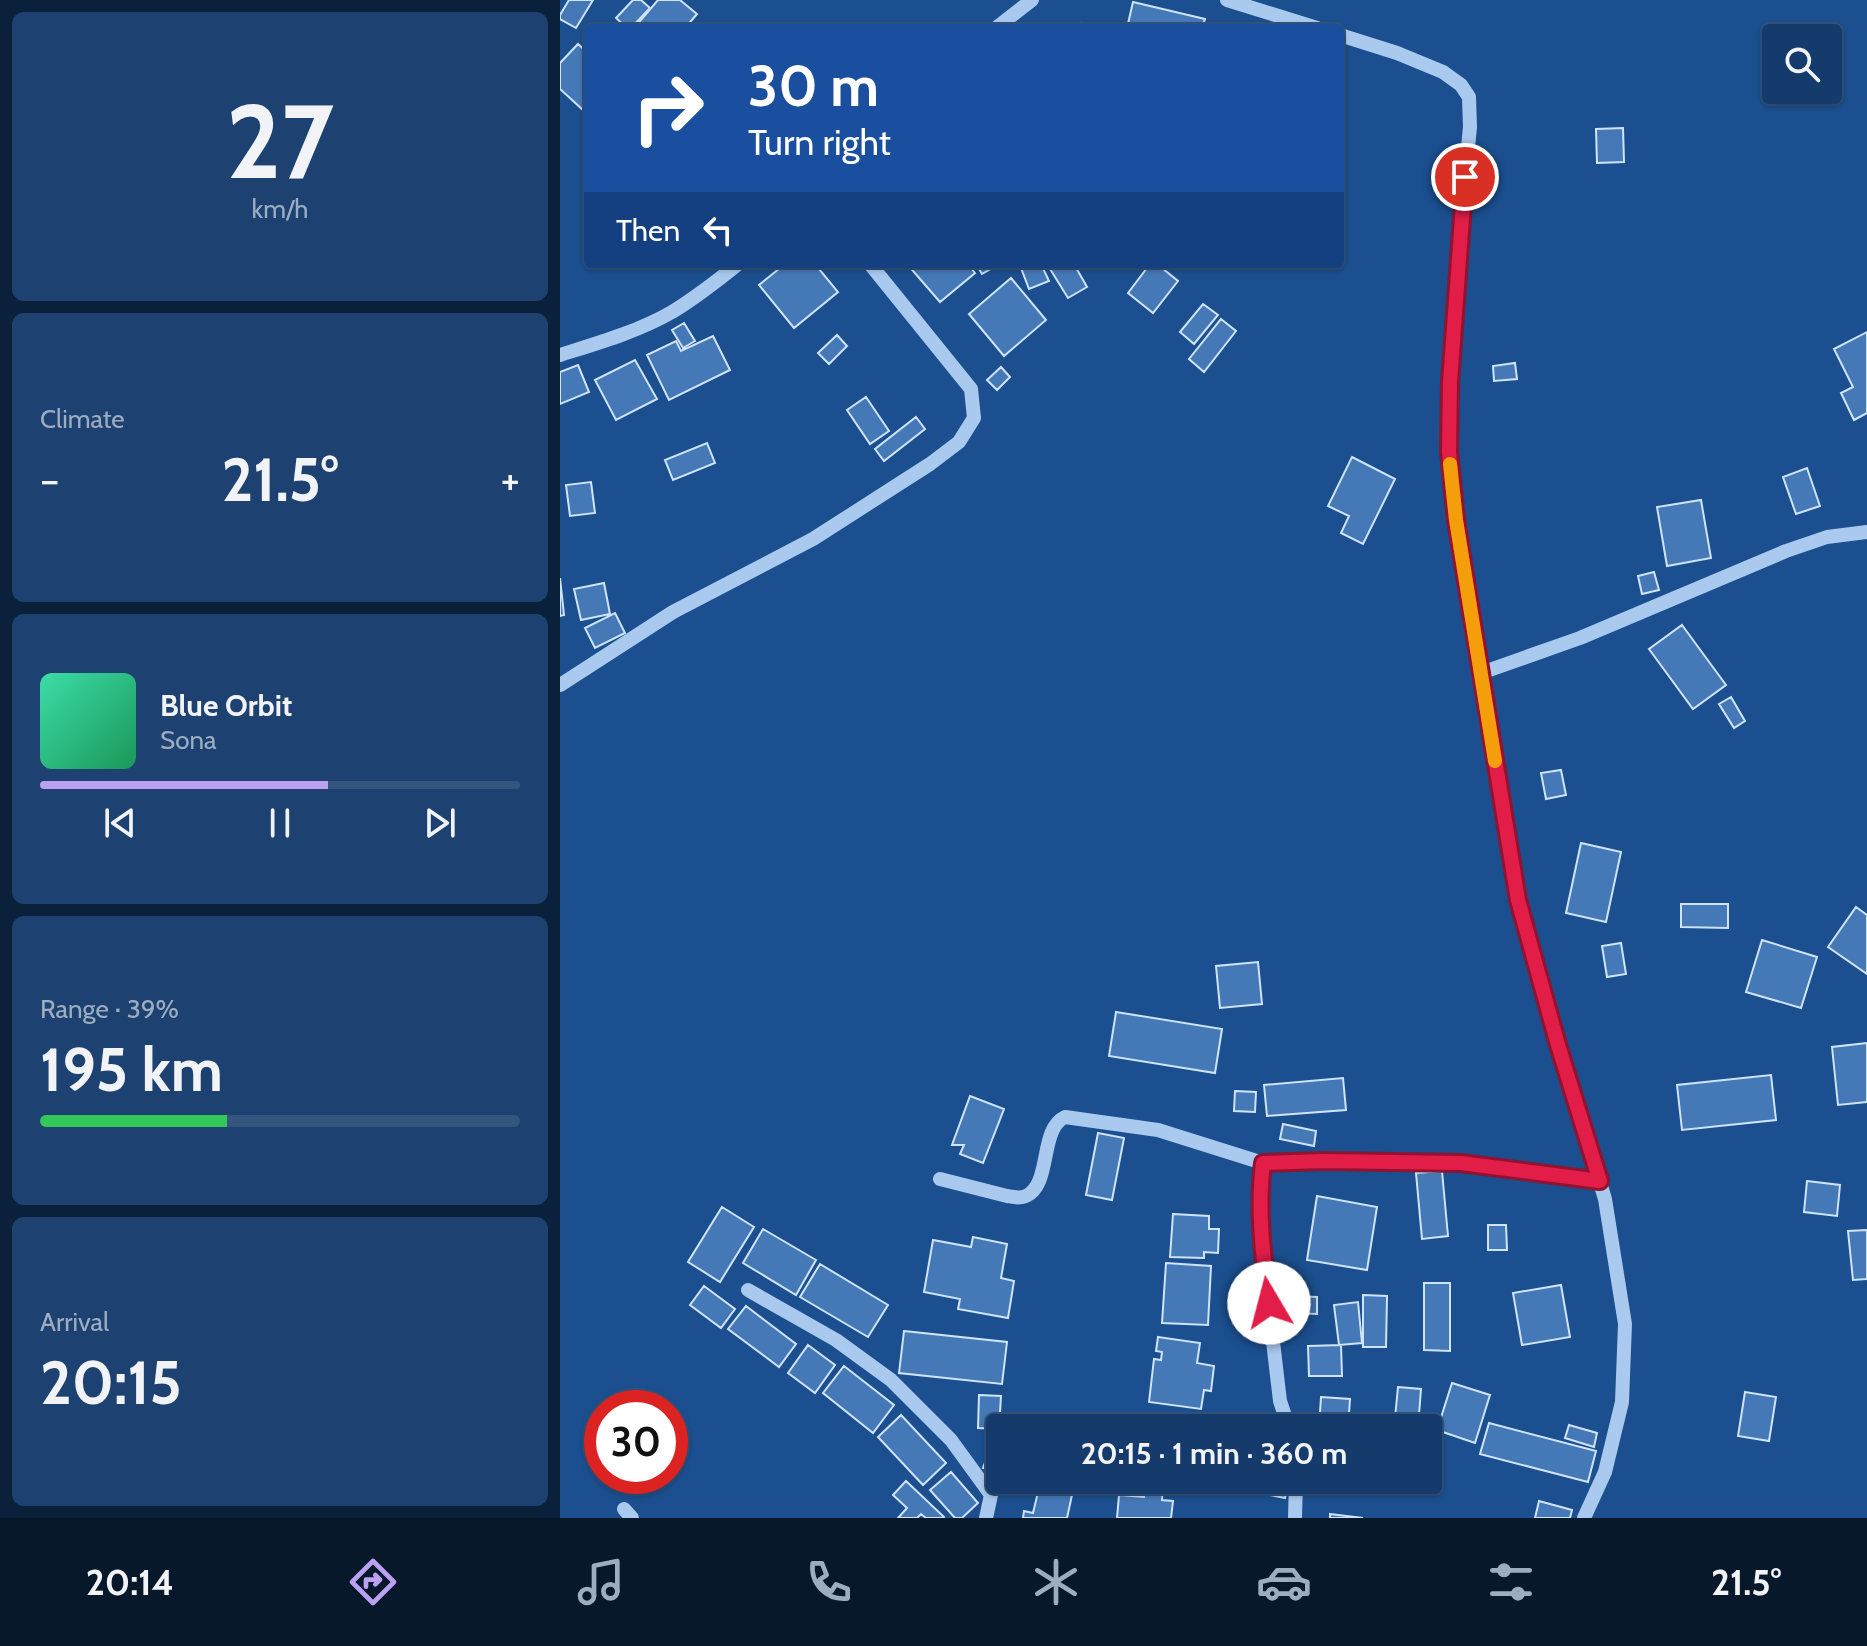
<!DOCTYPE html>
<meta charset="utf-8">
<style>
body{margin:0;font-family:Cabin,sans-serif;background:#1d4271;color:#f1f3f6;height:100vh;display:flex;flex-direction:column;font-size:30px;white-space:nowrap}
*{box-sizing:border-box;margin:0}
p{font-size:26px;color:#9dadc1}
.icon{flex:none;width:44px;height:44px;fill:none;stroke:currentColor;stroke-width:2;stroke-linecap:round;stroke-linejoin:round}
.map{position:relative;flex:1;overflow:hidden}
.drawer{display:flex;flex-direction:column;gap:12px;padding:12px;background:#0b203b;width:560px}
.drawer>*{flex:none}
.guide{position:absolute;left:24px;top:24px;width:760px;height:244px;border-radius:8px;box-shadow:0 2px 6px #0004,0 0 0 2px #33557e;background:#1a4fa0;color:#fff;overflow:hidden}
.fabs{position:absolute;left:1202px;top:24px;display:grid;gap:16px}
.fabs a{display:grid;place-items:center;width:80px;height:80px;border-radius:8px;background:#143b6b;box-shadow:0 2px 6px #0004,0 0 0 2px #33557e;font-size:40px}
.speed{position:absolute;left:24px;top:1390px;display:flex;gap:16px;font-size:40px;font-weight:700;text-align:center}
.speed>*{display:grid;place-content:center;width:104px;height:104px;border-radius:50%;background:#143b6b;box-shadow:0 2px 6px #0004,0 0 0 2px #33557e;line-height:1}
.speed .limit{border:12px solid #d22;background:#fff;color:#111}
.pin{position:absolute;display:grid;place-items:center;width:68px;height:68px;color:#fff;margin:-34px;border:4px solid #fff;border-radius:50%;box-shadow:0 2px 8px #0007}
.me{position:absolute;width:88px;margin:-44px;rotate:352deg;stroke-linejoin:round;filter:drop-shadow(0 0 6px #0008)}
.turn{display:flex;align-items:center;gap:28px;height:168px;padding:0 32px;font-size:36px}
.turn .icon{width:104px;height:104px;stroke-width:2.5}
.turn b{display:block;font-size:56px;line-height:68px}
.then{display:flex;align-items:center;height:76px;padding:0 32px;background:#0003;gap:16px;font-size:30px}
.big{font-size:60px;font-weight:700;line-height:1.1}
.drawer .widget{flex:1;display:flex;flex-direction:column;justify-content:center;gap:12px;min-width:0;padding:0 28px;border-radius:12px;background:#1d4271}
.drawer .dial{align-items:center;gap:0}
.dial b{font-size:104px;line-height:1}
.song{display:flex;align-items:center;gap:24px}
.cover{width:96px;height:96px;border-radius:12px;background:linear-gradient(135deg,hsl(160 70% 55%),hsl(150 70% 35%))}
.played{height:8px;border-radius:4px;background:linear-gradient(90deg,#bca0f2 60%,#33557e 60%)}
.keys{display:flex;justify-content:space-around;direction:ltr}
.heat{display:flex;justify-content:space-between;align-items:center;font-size:44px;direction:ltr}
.charge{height:12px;border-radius:6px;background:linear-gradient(90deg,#34c759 39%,#33557e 0)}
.trip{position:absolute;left:426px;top:1414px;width:456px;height:80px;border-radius:8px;background:#143b6b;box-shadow:0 2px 6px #0004,0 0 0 2px #33557e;font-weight:700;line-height:80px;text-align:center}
.dock{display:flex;height:128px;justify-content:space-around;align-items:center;background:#08182b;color:#9dadc1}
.dock .icon{width:56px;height:56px}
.dock .active{color:#bca0f2}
.dock b{font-size:36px;color:#f1f3f6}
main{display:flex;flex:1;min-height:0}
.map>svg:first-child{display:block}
</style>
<main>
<section class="drawer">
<div class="widget dial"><b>27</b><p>km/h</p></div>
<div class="widget"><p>Climate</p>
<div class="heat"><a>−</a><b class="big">21.5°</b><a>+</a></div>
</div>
<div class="widget">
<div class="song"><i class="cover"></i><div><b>Blue Orbit</b><p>Sona</p></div></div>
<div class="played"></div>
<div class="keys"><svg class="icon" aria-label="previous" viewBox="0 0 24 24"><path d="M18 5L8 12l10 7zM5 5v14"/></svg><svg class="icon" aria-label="pause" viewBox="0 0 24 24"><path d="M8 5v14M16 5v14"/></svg><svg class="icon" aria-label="next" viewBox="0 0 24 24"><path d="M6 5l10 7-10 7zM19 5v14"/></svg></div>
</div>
<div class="widget"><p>Range · 39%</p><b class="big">195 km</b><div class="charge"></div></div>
<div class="widget"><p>Arrival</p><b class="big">20:15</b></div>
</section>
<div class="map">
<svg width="1307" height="1518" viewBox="0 0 1307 1518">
<rect width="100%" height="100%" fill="#1b4f8f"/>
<path fill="#4478b7" stroke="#cfe3fa" stroke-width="2" d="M9,0H33L16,28L0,19V15Z
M73,0H81L90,8L71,28H67L56,18Z
M98,0H120L137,14L125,28H74Z
M573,2L645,19L642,28H567Z
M521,23L522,28H496Z
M18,44L28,53V105L23,110L0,89V63Z
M1063,128L1064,162L1037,163L1036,129Z
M225,264H255L278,292L234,328L199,285Z
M347,264H408L415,273L380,302Z
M416,264H439L422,274Z
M470,264H481L489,281L469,289L461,268Z
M487,264H514L527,287L508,298Z
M590,264H597L618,281L593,313L568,293Z
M451,278L486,320L444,356L409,314Z
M643,304L658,315L634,344L620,332Z
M661,319L676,331L644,372L629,359Z
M124,323L135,341L123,348L112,330Z
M1307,332V413L1294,420L1281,393L1293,387L1274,349Z
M277,335L287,346L269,364L258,353Z
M153,336L170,370L109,400L87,355L116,341L121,351Z
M75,360L97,399L56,420L35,380Z
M955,363L957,379L934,381L933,366Z
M18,365L29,392L0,404V372Z
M441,367L450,377L437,390L427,380Z
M306,397L329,431L310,444L287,410Z
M356,417L365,429L324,461L315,449Z
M147,443L155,463L113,480L105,460Z
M792,457L835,479L803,544L781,533L789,516L768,506Z
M1247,468L1260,506L1236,514L1223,477Z
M31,482L35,513L10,516L6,485Z
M1141,500L1151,558L1107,566L1097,507Z
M1094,572L1099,590L1082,594L1078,576Z
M0,578L4,615L0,616Z
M44,583L50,614L21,620L14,589Z
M55,613L65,633L35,648L25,628Z
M1122,625L1166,685L1133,709L1089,649Z
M1171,697L1185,721L1174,728L1159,704Z
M1001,770L1006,795L986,799L981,773Z
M1021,843L1061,852L1046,922L1006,913Z
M1121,904H1168V928L1121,927Z
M1296,907L1307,915V974L1268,947Z
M1202,940L1257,957L1241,1008L1186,992Z
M1061,943L1066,974L1047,977L1042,946Z
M698,962L702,1004L660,1008L656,966Z
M556,1012L662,1029L655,1073L549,1056Z
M1307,1043V1102L1278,1105L1272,1047Z
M1211,1075L1216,1120L1122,1130L1117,1085Z
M783,1078L786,1110L707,1116L704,1085Z
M675,1091L696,1092L695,1112L674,1111Z
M410,1096L444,1109L423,1163L400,1154L404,1145H392Z
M723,1124L756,1131L754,1146L720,1139Z
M538,1133L564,1138L552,1200L526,1195Z
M882,1171L888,1236L862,1239L856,1173Z
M1247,1181L1280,1185L1277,1216L1244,1212Z
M757,1196L817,1207L807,1270L747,1260Z
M162,1207L194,1227L160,1282L128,1262Z
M613,1214L649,1216V1229H659L658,1253L644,1252V1258L610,1257Z
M928,1225H946L947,1250H928Z
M203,1229L256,1260L236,1295L183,1263Z
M1307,1230V1279L1293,1280L1288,1231Z
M413,1237L447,1244L441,1278L454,1281L448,1318L398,1309L400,1299L364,1292L373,1240L411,1247Z
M606,1263L651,1266L648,1325L602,1323Z
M260,1264L328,1305L308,1337L240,1297Z
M864,1283H890V1351L864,1350Z
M1001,1285L1010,1337L962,1345L953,1293Z
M144,1286L175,1309L161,1328L130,1305Z
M803,1295L827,1296L826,1347H803Z
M734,1296L757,1297V1314L733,1313Z
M798,1302L802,1343L779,1345L774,1305Z
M186,1306L236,1344L219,1367L168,1329Z
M344,1331L447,1342L442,1384L339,1373Z
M598,1337L640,1343L637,1363L654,1366L651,1391L644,1390L641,1409L589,1402L594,1359L601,1360L602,1352L596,1351Z
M248,1345L275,1365L255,1393L228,1373Z
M781,1345L782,1376H749L748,1346Z
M284,1366L334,1405L313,1433L263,1393Z
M892,1383L930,1395L915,1443L877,1430Z
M838,1387L861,1389L858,1428H834Z
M1185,1392L1216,1397L1209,1441L1178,1436Z
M419,1395L441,1396L439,1429L418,1428Z
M761,1397L790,1399L788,1428H759Z
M341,1415L386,1463L363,1485L318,1437Z
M929,1423L1036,1451L1028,1482L920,1454Z
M1009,1425L1037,1433L1034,1447L1005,1438Z
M434,1438L440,1440V1474L423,1468Z
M391,1472L418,1503L402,1518H395L370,1490Z
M676,1480H729L725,1498L675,1488Z
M784,1480H804L805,1491L784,1492Z
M346,1481L384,1517L383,1518H366L361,1514L357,1518H338L347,1508L333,1495Z
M585,1482L603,1483L602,1500L613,1501L611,1518H557L559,1495L584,1497Z
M479,1488L512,1495L507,1518H463L464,1511L473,1513Z
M979,1501L1012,1510L1010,1518H975Z
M770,1514L803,1518H770Z"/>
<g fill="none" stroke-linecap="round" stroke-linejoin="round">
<path stroke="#a9c9ee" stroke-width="14" d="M667,0L757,28
M436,28L472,0
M780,35L837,53L883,72L901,85L909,97L910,127L900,228L890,382L889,452L896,520L958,900L998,1045L1045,1199L1065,1324L1062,1402L1045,1472L1024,1518
M0,355C38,343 77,332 112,312C135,298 157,281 178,264
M921,673L1020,638L1226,551L1267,537L1307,532
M0,685L113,612L253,539L370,464L399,442L414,418L411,389L310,264
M703,1163L699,1191L703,1257L720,1401L729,1428
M380,1179L447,1196C453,1197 460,1199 466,1196C492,1184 479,1129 505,1117L598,1130L703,1163L764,1161L901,1163L1040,1181
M188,1290L276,1340L331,1380L391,1440L431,1495L426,1518
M64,1509L72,1518
M735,1518L736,1480"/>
</g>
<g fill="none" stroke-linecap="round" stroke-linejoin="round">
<g stroke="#92132f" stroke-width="20">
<path id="route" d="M709,1303C703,1256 697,1210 703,1163L764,1161L901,1163L1040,1181L998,1045L958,900L896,520L889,452L890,382L905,177"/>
</g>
<use href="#route" stroke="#e11d48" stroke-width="14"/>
<path stroke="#f59e0b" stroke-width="14" d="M890,464L896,520L935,761"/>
</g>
</svg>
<div class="fabs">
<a><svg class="icon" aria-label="search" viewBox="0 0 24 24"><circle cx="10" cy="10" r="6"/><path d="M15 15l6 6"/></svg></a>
</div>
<div class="speed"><div class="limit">30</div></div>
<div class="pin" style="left:905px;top:177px;background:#d93025"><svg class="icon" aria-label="arrive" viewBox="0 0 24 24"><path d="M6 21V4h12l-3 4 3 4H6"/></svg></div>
<svg class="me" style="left:709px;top:1303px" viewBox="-20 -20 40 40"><circle r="19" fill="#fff"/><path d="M0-13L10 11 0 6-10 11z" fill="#e11d48"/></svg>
<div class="trip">20:15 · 1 min · 360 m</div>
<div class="guide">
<div class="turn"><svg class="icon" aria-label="right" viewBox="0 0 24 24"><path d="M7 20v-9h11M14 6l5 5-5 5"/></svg><div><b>30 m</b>Turn right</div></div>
<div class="then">Then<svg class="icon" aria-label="left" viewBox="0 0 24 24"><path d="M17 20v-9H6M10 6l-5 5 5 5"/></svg></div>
</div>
</div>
</main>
<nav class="dock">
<b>20:14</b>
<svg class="icon active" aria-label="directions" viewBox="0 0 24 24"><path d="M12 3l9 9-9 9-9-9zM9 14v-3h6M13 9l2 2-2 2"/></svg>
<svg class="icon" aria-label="music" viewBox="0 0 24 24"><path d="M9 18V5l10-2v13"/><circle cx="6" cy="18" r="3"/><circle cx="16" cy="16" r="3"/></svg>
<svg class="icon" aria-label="phone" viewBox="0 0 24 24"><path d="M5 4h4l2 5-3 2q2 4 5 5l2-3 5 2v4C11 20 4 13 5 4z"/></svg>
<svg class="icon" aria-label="climate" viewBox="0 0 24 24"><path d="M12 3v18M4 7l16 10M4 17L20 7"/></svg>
<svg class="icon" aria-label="car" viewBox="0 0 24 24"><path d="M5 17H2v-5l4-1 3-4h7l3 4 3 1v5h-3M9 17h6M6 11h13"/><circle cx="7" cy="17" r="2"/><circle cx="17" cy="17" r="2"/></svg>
<svg class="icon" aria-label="filters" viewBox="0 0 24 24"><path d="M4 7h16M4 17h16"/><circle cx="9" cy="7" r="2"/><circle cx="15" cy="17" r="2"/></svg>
<b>21.5°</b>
</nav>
